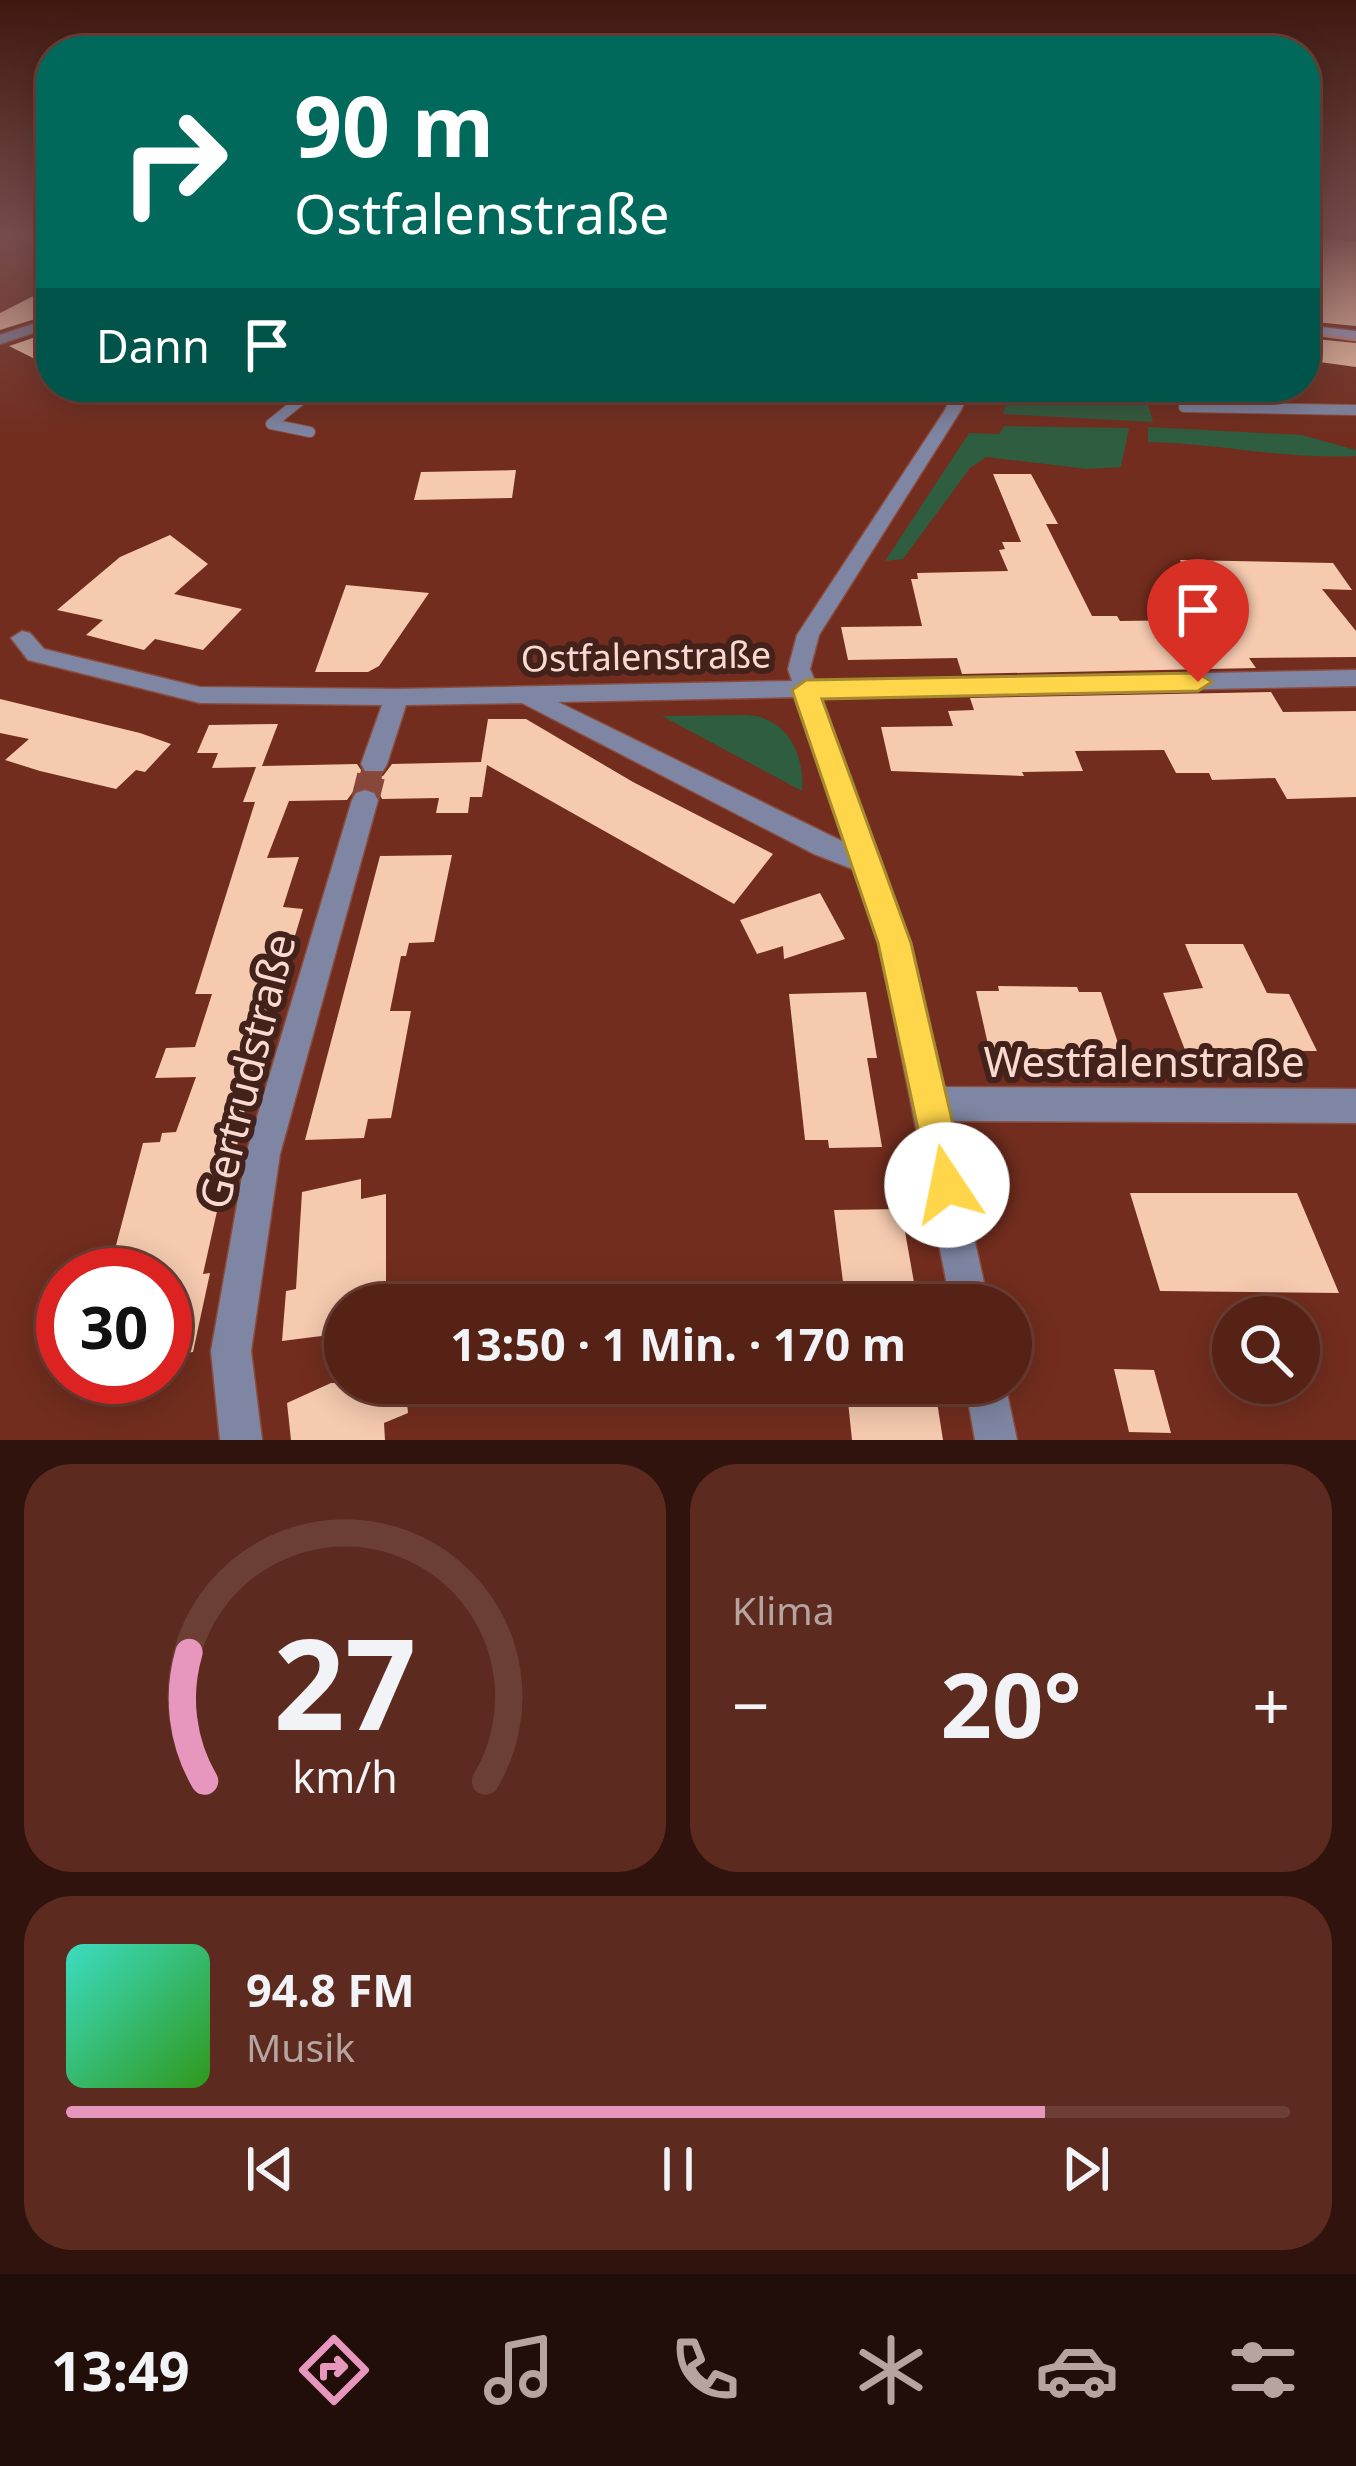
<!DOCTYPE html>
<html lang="de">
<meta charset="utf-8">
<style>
body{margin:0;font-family:"Noto Sans",sans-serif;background:#5c2a1f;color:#f1f3f6;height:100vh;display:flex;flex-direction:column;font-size:45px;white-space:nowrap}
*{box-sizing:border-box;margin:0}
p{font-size:39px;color:#b6a4a1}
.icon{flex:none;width:66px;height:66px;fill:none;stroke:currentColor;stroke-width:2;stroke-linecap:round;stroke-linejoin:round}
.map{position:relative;height:1440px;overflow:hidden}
.details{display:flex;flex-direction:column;gap:24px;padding:24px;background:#2f130c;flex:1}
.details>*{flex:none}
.top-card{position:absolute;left:36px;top:36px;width:1284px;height:366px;border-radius:48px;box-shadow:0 6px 30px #0003,0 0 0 3px #6c3f35;background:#00695c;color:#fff;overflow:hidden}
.tools{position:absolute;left:1212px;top:1296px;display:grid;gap:24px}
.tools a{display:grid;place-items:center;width:108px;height:108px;border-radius:50%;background:#562216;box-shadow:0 6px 30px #0003,0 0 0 3px #6c3f35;font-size:60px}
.speed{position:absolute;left:36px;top:1248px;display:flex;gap:24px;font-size:60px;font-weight:700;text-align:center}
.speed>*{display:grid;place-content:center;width:156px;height:156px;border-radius:50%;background:#562216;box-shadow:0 6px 30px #0003,0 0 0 3px #6c3f35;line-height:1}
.speed .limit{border:18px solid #d22;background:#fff;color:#111}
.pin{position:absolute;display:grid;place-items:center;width:102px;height:102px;color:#fff;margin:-123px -51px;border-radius:50% 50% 50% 0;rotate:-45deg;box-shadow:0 0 12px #0007}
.pin .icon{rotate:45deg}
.me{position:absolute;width:132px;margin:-66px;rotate:349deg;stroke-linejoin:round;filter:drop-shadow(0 0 9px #0008)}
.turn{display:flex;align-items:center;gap:42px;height:252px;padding:0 60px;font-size:54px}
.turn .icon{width:156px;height:156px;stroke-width:2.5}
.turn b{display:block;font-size:84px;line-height:102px}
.then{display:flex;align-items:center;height:114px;padding:0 60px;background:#0003;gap:24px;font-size:45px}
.big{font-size:90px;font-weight:700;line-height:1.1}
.details .widget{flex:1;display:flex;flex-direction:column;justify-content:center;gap:18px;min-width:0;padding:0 42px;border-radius:48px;background:#5c2a1f}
.details .dial{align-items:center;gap:0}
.dial svg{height:312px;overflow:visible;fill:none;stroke:#6c3f35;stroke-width:7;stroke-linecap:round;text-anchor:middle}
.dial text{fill:#f1f3f6;stroke:none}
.song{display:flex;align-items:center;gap:36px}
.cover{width:144px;height:144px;border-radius:18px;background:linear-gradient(135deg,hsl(170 70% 55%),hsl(110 70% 35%))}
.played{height:12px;border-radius:6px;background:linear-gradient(90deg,#e797bd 80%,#6c3f35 80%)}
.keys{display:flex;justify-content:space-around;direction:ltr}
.heat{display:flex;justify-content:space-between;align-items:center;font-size:66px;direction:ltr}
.details .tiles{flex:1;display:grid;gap:24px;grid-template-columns:1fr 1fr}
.widget:last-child{grid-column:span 2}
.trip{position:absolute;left:324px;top:1284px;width:708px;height:120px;border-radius:60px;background:#562216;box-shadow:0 6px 30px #0003,0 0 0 3px #6c3f35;font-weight:700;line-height:120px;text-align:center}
.dock{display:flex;height:192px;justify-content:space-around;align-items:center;background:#220e09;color:#b6a4a1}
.dock .icon{width:84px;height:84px}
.dock .current{color:#e797bd}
.dock b{font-size:54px;color:#f1f3f6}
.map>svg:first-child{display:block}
</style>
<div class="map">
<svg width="1356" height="1440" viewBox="0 0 1356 1440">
<rect width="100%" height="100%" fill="#722d1e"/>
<path fill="#2f5d3f" d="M1012,387H1095L1094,399L1147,401L1153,422L1003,414Z
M1004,426L1129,428L1121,467L1087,469L986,457L970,468L903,559L885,561L969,433L999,434Z
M1148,427L1302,435L1356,450V456C1286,460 1218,443 1148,442Z
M747,715C786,717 805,753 802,791L662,716Z"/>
<path fill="#f5caaf" d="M1305,236L1356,242V326L1305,321Z
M51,287V314L0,330V313Z
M51,332V367L9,346Z
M1305,338L1356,343V367L1305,360Z
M516,470L512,498L414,500L421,472Z
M993,474H1031L1058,524H1046L1092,616H1117L1120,621L1199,620L1191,607H1204L1180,560L1333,563L1352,590L1322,589L1356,631V657L1249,658L1256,668L962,674L957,658L848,660L841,627L922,626L911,579H918L917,573L1008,571L999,550L1005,549L1002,542H1021Z
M170,535L208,564L174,594L242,609L203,650L155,639L144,650L86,635L103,620L57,610L120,557Z
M346,585L429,593L379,666L368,672H315Z
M1271,692L1283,712L1356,711V797L1287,799L1275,778L1212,780L1209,773H1176L1164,750L1075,751L1083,771L1022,772L1024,776L891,771L881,727L953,726L948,711L974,710L970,698Z
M0,699L140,733L171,744L145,772L136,770L116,789L40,771L5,760L29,739L0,733Z
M488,719H526L633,782L773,854L734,904L487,765L482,797H470L468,813H436L439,798L382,799L378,791L366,786L355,789L347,800L289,801L267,858L299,857L283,907L303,909L249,1090L228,1188L222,1189L203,1274L210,1273L193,1352L165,1356V1275H134L136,1265L110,1268L143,1143L160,1142L162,1133L176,1132L196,1077L155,1078L166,1048L195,1047L212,994H195L255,802H243L256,767L212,768L218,753H197L209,725L278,724L262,766L357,764L365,776H383L392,764L481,762Z
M452,855L434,942L409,943L406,956H401L390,1011H411L391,1118L368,1119L364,1138L305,1140L380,856Z
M820,893L845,939L784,959L783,946L757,954L740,920Z
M1185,944H1243L1267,993L1289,994L1317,1051L1185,1050L1163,993L1203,988Z
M998,986L1077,987L1079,992H1101L1120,1049H989L976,991H999Z
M866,992L877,1058H867L882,1147L829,1148L828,1140H805L789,994Z
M361,1179V1199L386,1194V1300L345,1305V1333L282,1341L286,1291L296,1289L302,1192Z
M1130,1193H1297L1339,1293L1160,1291Z
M901,1209L915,1288L844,1290L834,1210Z
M1114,1369L1154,1370L1171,1433L1129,1432Z
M331,1383H405L408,1413L384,1423L385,1440H291L287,1403Z
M846,1383H934L943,1440H852Z"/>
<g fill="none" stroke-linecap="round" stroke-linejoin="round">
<path stroke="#874739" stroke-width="22" stroke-dasharray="22 10" stroke-linecap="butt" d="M370,779L374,764"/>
<path stroke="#874739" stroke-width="28" stroke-dasharray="28 15" stroke-linecap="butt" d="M365,800L371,776"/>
<g stroke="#8b4c3e" stroke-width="12">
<path id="lane" d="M1184,407L1356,410
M310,432L271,424L317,387"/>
</g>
<g stroke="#8b4c3e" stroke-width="3">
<path id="street" d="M51,318V327L0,344V335Z
M955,387H971L961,410L819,635L810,669L815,681L1356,670V686L820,697L909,942L941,1087L1356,1089V1123L948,1121L989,1305H951L879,942L855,870L814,854L522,703L406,705L387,764L383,771H365L361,764L382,705L200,703L28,660L11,638L22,631L30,633L44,649L200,687L397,689L792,681L788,669L797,635L945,410ZM797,697L846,843L558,702Z
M365,790L374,793L378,800L280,1154L251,1351L262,1440H220L211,1351L246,1154L352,800L356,793Z
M965,1383H1005L1017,1440H975Z"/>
</g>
<g stroke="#8b4c3e" stroke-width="3">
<path id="secondary" d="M1305,325L1356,331V339L1305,333Z"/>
</g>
<use href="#lane" stroke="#7e86a3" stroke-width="10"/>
<use href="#street" fill="#7e86a3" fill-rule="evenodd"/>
<use href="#secondary" fill="#9da9d7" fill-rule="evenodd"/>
<path stroke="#c6968b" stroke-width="3" d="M1305,333L1356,340"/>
</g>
<linearGradient id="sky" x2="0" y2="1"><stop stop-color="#3f1910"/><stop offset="0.54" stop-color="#764c4c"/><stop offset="1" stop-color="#764c4c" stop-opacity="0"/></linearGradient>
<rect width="1356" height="436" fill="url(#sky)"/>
<path fill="#ffd54a" stroke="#a68a30" stroke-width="3" d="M1198,673L1212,682L1198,691L822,699L911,943L967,1185L961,1199L947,1205L933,1199L878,943L792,690L806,680Z"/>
<g text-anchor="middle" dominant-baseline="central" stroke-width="12" stroke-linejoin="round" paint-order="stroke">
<g font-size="36" fill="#fbd8d0" stroke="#42221b">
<text transform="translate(646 656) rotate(-1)">Ostfalenstraße</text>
</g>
<g font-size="42" fill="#fbd8d0" stroke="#42221b">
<text x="1144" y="1060">Westfalenstraße</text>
<text transform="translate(246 1071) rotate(-76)">Gertrudstraße</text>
</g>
</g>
</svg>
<div class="tools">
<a><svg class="icon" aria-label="search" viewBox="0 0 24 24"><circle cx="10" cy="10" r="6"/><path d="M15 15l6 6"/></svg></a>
</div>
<div class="speed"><div class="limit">30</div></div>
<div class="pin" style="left:1198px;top:682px;background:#d93025"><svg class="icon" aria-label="arrive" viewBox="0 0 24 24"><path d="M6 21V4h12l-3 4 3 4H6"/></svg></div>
<svg class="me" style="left:947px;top:1185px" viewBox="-20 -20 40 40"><circle r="19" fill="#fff"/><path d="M0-13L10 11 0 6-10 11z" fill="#ffd54a"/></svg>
<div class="trip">13:50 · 1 Min. · 170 m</div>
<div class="top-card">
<div class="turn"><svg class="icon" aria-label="right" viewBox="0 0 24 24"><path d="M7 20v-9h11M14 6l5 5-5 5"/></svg><div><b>90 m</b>Ostfalenstraße</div></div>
<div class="then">Dann<svg class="icon" aria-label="arrive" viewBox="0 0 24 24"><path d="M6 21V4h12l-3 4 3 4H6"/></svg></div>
</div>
</div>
<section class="details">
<div class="tiles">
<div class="widget dial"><svg viewBox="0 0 100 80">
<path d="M14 69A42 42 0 1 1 86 69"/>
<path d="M14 69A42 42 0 0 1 10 36" stroke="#e797bd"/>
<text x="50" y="56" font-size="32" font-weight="700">27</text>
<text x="50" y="72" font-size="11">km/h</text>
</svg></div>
<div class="widget"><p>Klima</p>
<div class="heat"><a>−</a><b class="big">20°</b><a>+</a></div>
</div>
<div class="widget">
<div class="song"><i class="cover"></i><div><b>94.8 FM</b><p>Musik</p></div></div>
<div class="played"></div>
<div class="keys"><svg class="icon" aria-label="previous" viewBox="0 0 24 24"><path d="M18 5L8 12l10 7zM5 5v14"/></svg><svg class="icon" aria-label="pause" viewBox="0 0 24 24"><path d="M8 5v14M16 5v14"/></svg><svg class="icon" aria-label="next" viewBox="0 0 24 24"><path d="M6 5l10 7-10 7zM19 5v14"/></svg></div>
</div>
</div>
</section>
<nav class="dock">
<b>13:49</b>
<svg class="icon current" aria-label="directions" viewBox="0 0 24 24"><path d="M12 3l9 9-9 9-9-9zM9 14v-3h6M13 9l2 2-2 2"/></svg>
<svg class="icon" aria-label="music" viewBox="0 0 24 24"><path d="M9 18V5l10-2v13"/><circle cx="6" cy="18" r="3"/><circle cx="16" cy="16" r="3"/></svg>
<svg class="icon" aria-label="phone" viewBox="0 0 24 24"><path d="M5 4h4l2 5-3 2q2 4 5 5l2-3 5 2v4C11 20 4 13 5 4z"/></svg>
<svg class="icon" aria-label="climate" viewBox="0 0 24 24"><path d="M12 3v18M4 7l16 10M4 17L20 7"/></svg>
<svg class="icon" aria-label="car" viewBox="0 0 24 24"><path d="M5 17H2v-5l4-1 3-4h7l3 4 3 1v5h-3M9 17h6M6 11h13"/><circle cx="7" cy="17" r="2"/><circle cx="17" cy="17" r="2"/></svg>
<svg class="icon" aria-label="filters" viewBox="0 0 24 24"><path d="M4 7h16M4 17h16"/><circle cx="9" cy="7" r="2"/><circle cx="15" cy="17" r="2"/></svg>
</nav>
